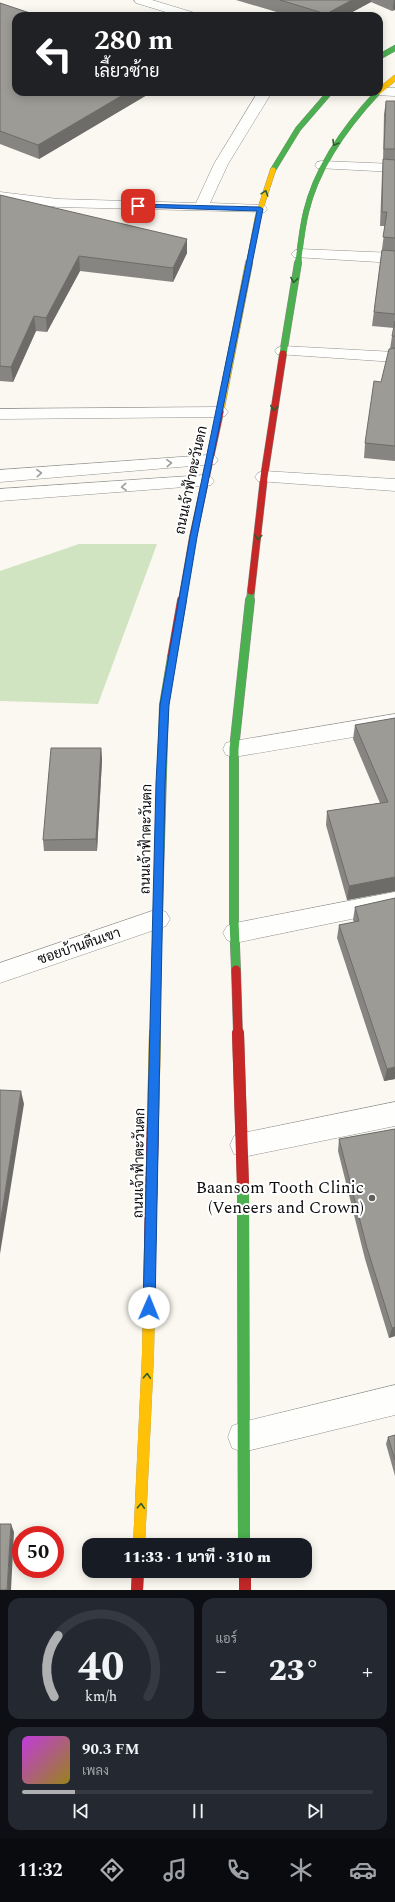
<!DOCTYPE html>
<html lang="th">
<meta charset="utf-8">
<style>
body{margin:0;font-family:Spectral,Sarabun,serif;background:#242831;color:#f1f3f6;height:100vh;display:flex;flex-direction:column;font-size:15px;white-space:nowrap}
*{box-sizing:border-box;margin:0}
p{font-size:13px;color:#9ea1a6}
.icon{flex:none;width:22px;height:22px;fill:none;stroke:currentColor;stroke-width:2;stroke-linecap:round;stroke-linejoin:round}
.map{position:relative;height:1590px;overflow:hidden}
.details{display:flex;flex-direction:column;gap:8px;padding:8px;background:#0d0f14;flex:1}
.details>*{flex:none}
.banner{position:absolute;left:12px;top:12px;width:371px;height:84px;border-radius:12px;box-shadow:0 2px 10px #0003;background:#202124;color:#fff;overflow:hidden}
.speed{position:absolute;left:12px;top:1526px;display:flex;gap:8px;font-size:20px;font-weight:700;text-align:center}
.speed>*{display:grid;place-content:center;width:52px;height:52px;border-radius:50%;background:#171b24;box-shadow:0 2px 10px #0003;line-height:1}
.speed .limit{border:6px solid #d22;background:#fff;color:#111}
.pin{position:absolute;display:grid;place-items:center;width:34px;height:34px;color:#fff;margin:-17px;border-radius:8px;box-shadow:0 2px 6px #0006}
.me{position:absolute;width:44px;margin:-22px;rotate:1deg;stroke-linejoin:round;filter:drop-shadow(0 0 3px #0008)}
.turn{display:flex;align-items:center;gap:14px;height:84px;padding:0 16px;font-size:18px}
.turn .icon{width:52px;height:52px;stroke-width:2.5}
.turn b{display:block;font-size:28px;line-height:34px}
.big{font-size:30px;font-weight:800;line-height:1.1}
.details .widget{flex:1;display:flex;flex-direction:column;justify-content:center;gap:6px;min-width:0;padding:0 14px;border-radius:12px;background:#242831}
.details .dial{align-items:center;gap:0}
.dial svg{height:104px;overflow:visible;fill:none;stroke:#363941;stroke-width:7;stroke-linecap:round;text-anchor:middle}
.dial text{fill:#f1f3f6;stroke:none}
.song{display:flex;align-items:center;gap:12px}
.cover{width:48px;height:48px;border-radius:6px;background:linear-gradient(135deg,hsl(290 70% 55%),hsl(50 70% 35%))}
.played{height:4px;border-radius:2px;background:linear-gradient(90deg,#afb0b1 15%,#363941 15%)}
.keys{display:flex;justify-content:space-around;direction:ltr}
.heat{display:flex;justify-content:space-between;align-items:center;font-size:22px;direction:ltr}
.details .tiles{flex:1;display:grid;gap:8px;grid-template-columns:1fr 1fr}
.widget:last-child{grid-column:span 2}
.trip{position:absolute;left:82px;top:1538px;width:230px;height:40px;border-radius:12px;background:#171b24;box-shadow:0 2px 10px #0003;font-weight:800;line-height:40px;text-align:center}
.tab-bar{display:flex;height:64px;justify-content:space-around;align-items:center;background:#090b0e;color:#9ea1a6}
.tab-bar .icon{width:28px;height:28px}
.tab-bar .current{color:#afb0b1}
.tab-bar b{font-size:18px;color:#f1f3f6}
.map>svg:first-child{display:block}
</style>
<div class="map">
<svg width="395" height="1590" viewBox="0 0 395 1590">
<rect width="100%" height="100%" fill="#faf8f0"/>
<path fill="#d1e4c1" d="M79,544H157L98,704L0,701V571Z"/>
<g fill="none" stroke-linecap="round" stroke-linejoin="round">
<g stroke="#93928f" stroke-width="1">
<path id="lane" d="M134,0H152L195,13L197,16H179L136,3Z
M258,92H272L228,164L210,203L260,205L265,206L267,209L265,212L58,207L0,200V192L58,199L196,203L214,164Z
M219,407L225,408L228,412L225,416L219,417L0,419V409Z"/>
</g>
<g stroke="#93928f" stroke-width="1">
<path id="street" d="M379,88H395V96L374,95L372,92H379Z
M322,161L395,164V172L317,168L315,165L317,162Z
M299,249L395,253V263L294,257L291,254L294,251Z
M283,346L395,352V362L277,354L275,351L277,348Z
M209,455L215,456L218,460L215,464L0,482V470Z
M264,471L395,479V491L258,481L255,477L258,473Z
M205,475L211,477L214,481L211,485L0,501V489Z
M395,714V730L234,757L226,755L223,749L226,743L234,741Z
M395,892V910L235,943L227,940L223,933L227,926L235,923Z
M158,909L166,912L170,919L166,926L0,983V963Z
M395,1102V1126L243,1157L234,1154L230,1145L234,1136L243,1133Z
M395,1385V1415L243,1452L232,1448L228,1437L232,1426L243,1422Z"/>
</g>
<g stroke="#8a8985" stroke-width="6">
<path id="fast-far3" d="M379,57L395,48
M273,170L298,129L330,92
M298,264C300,247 302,229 306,212C317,166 346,126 378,92"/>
</g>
<g stroke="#8a8985" stroke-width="8">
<path id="fast-far2" d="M283,354L298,263
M250,601L251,591"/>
</g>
<g stroke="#8a8985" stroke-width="10">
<path id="fast-far1" d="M157,945L164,705L172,657
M236,970L234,921V749L250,600"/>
</g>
<g stroke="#8a8985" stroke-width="12">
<path id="fast" d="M243,1186L244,1545"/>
</g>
<g stroke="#8a8985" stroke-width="6">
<path id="slow-far3" d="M379,91L395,78
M249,264L258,216L273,170"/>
</g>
<g stroke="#8a8985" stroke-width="8">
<path id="slow-far2" d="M220,412L249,263"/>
</g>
<g stroke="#8a8985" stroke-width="10">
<path id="slow-far1" d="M155,1034L157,945"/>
</g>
<g stroke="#8a8985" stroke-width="12">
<path id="slow" d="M153,1119L155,1033
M139,1545L148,1354L150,1248"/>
</g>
<g stroke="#8a8985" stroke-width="8">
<path id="jam-far2" d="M251,591L264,477L283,354
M182,601L193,537L220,412"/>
</g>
<g stroke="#8a8985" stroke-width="10">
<path id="jam-far1" d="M172,657L182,600
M236,970L238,1034"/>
</g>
<g stroke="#8a8985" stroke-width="12">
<path id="jam" d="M238,1033L243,1186
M150,1248L153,1119
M245,1571V1590
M137,1590L138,1571"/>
</g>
<use href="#lane" fill="#fefefd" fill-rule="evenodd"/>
<use href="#street" fill="#fefefd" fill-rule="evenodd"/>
<use href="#fast-far3" stroke="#4caf50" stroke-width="5.5"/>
<use href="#fast-far2" stroke="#4caf50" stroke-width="7"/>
<use href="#fast-far1" stroke="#4caf50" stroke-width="9"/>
<use href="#fast" stroke="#4caf50" stroke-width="12"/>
<use href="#slow-far3" stroke="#ffc107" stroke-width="5.5"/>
<use href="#slow-far2" stroke="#ffc107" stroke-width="7"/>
<use href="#slow-far1" stroke="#ffc107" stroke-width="9"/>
<use href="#slow" stroke="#ffc107" stroke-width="12"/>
<use href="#jam-far2" stroke="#c62828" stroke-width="7"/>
<use href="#jam-far1" stroke="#c62828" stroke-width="9"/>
<use href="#jam" stroke="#c62828" stroke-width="12"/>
</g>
<path fill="#878581" d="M236,0H395L392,11L371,2L345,16H290Z
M0,3L152,92L39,159L0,144Z
M386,101H395V461L364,458L365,443L390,349L392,336L394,328L372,326L385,226H380L382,173L383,162L384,114Z
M0,195L187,253L173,282L80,271L47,332L36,331L13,382L0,381Z
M395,718V891L347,900L326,825L327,811L380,803L353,739L355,725Z
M101,748L102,760L97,851H44L43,840Z
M395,898V1079L384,1081L337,938L339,925L354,922L353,920L355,907Z
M395,1129V1336L389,1338L365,1259L338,1151L339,1139Z
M395,1435V1476L386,1444L388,1437Z"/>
<path fill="#6e6c69" d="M352,0H371V2L345,16H326V14Z
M394,0H395V10L392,11Z
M128,92H152L39,159L38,145Z
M187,239V253L173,282V268Z
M79,256L80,271L47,332L46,318Z
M34,316L36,331L13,382L11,367Z
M101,748L102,760L97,851L96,839Z
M395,877V891L347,900L349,886Z
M395,1067V1079L384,1081L387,1069Z
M21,1091L24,1104L0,1254V1224Z
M395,1327V1336L389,1338L392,1328Z
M11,1524L14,1532L11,1590H7Z"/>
<path fill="#9d9b96" stroke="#6e6c69" d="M280,0H352L326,14Z
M0,3L39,16H16V92H128L38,145L0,131Z
M386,101H395V149H384Z
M383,159L395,160V238L383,237L387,212H382Z
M0,195L187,239L173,268L79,256L46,318L34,316L11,367L0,366Z
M382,250L395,251V314L374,312Z
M395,321V336H392Z
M395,348V446L365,443L374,381L381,382L389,349Z
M395,718V877L349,886L327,811L388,802L355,725Z
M51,748H101L96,839L43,840Z
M395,898V1067L387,1069L339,925L359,921L355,907Z
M0,1090L21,1091L0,1224Z
M395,1129V1327L392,1328L367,1248L339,1139Z
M395,1435V1460L388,1437Z
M0,1524H11L7,1590H0Z"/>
<defs><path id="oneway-chevron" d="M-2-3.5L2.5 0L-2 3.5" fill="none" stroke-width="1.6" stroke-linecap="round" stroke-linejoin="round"/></defs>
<g stroke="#2c5e2e">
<use href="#oneway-chevron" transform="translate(335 143) rotate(120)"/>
<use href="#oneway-chevron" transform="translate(265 193) rotate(-72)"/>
<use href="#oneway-chevron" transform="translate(294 280) rotate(99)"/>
<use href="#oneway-chevron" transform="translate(274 408) rotate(98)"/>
<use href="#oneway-chevron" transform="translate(258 537) rotate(96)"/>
<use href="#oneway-chevron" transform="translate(147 1376) rotate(-87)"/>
<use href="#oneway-chevron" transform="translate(141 1506) rotate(-87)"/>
</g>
<g stroke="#9d9d9d">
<use href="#oneway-chevron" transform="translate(169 463) rotate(-4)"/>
<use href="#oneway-chevron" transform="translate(39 473) rotate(-4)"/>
<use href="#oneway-chevron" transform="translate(124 487) rotate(176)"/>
</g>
<path fill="#1a73e8" stroke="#114b97" d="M138,204L260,207L263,209L197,537L169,705L165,783L155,1308L153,1312L149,1314L145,1312L143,1308L156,783L160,705L190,537L257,211L136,207V204Z"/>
<circle fill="#5f5f5c" stroke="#fff" stroke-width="1.5" cx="372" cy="1198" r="4"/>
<g text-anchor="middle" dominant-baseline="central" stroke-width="4" stroke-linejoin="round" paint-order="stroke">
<g font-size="14" fill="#0c0c0c" stroke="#fff">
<text transform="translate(191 480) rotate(-78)">ถนนเจ้าฟ้าตะวันตก</text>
<text transform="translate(146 839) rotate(-89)">ถนนเจ้าฟ้าตะวันตก</text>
<text transform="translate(79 946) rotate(-19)">ซอยบ้านตีนเขา</text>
<text transform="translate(139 1163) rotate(-89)">ถนนเจ้าฟ้าตะวันตก</text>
</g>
<g font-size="17" fill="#0c0c0c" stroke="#fff" text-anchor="end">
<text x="364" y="1188">Baansom Tooth Clinic<tspan x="364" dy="20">(Veneers and Crown)</tspan></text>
</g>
</g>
</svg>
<div class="speed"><div class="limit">50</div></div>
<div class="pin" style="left:138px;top:206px;background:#d93025"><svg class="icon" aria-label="arrive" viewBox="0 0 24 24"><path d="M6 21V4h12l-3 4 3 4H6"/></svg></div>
<svg class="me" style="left:149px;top:1308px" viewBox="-20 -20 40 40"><circle r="19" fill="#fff"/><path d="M0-13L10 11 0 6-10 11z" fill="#1a73e8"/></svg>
<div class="trip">11:33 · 1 นาที · 310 m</div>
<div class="banner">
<div class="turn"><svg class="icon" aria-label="left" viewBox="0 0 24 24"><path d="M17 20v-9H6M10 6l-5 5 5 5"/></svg><div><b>280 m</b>เลี้ยวซ้าย</div></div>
</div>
</div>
<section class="details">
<div class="tiles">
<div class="widget dial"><svg viewBox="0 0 100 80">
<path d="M14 69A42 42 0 1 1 86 69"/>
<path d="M14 69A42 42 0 0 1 17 22" stroke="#afb0b1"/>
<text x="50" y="56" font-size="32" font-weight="700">40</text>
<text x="50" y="72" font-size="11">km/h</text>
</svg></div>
<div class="widget"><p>แอร์</p>
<div class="heat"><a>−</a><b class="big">23°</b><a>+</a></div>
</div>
<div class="widget">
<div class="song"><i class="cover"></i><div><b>90.3 FM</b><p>เพลง</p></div></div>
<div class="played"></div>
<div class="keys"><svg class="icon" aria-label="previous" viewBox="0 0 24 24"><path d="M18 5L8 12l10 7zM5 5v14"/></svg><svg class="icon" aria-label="pause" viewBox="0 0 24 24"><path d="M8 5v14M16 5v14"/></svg><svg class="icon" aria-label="next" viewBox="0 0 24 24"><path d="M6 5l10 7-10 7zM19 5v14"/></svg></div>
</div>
</div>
</section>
<nav class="tab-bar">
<b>11:32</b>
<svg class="icon current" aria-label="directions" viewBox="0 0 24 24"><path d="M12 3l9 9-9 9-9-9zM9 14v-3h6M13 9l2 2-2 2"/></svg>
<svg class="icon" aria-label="music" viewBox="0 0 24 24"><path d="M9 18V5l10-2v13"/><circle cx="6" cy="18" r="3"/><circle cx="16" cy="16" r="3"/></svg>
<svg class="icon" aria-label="phone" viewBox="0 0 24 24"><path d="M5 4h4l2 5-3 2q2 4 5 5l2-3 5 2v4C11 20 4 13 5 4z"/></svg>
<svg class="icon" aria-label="climate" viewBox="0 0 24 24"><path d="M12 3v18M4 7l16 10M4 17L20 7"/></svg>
<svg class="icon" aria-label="car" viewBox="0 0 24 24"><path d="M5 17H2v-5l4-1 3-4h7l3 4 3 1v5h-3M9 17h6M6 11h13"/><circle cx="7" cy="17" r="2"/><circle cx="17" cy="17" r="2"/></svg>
</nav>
